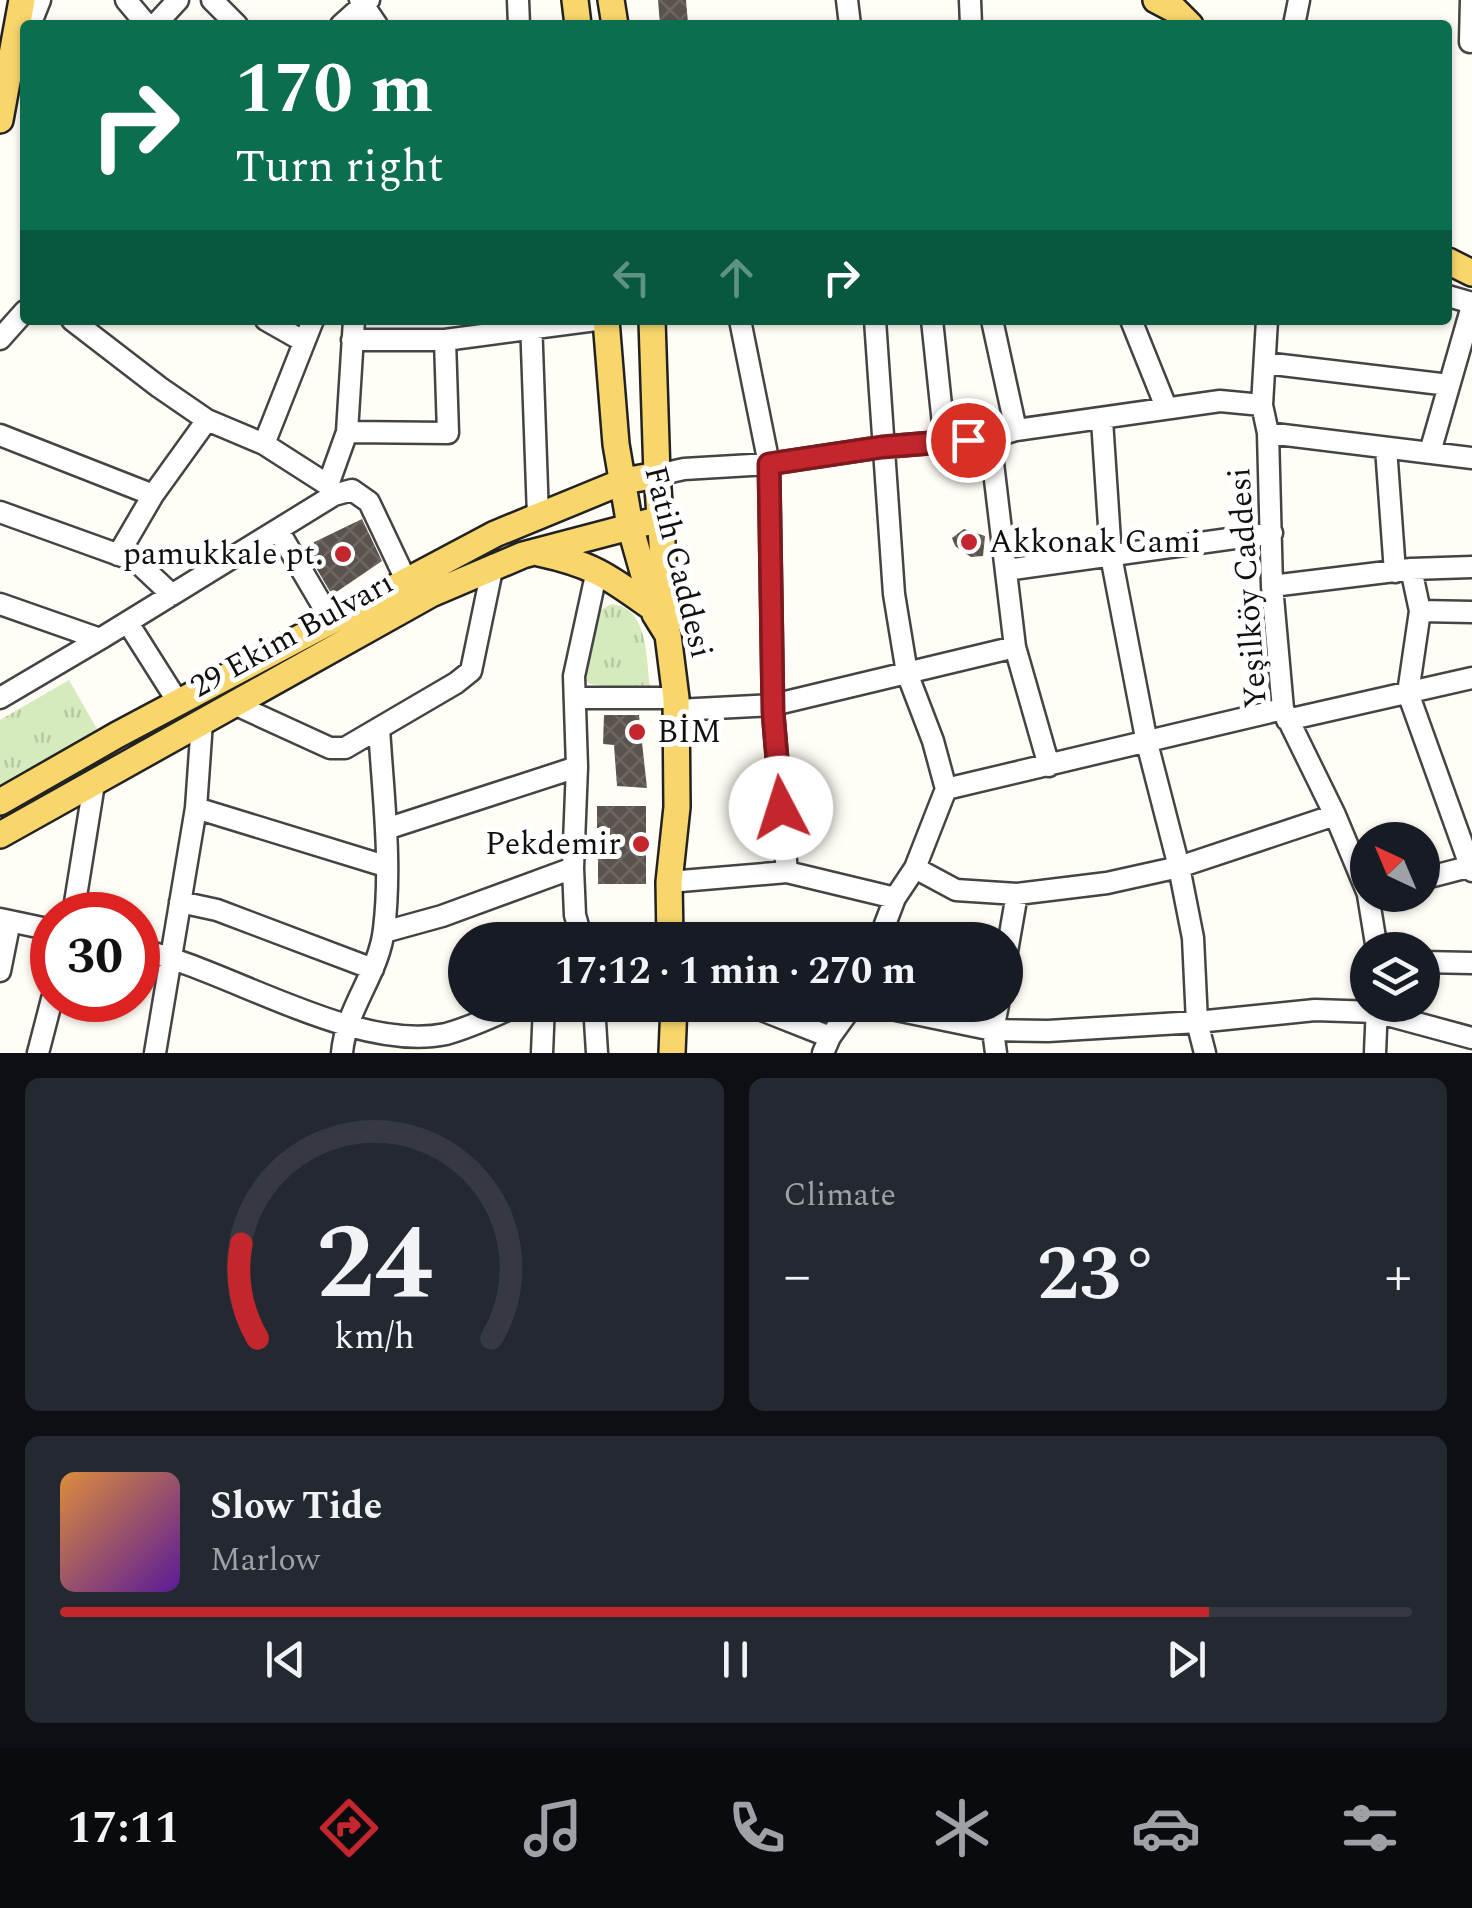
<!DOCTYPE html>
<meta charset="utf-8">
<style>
body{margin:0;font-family:Spectral,serif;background:#242831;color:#f1f3f6;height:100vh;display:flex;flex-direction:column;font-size:38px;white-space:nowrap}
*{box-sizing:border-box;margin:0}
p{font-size:32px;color:#9ea1a6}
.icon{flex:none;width:55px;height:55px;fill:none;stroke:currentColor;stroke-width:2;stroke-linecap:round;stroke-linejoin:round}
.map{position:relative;height:1053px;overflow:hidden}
.drawer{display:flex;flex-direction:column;gap:25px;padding:25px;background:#0d0f14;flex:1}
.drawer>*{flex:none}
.banner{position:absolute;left:20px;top:20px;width:1432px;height:305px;border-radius:10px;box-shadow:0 2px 8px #0004;background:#0b6e4f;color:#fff;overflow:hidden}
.needle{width:65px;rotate:316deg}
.fabs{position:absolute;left:1350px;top:822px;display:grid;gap:20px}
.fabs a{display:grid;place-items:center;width:90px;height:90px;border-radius:50%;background:#171b24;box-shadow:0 2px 8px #0004;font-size:50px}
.speed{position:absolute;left:30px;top:892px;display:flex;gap:20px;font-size:50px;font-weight:700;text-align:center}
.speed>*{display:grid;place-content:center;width:130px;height:130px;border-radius:50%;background:#171b24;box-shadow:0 2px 8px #0004;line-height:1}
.speed .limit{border:15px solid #d22;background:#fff;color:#111}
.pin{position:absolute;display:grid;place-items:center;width:85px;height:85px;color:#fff;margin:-42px;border:5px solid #fff;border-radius:50%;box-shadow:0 2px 10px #0007}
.me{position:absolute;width:110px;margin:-55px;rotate:355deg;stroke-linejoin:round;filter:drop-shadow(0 0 8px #0008)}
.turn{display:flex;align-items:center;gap:35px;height:210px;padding:0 50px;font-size:45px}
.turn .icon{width:130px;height:130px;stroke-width:2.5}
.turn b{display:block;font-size:70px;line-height:85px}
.lanes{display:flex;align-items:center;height:95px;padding:0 50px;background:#0003;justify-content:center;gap:50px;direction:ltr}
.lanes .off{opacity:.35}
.big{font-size:75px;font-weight:700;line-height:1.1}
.drawer .widget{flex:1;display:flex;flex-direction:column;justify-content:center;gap:15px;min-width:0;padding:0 35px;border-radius:15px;background:#242831}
.drawer .dial{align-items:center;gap:0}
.dial svg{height:260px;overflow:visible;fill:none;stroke:#363941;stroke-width:7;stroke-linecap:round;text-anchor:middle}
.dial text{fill:#f1f3f6;stroke:none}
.song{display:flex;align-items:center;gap:30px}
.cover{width:120px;height:120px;border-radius:15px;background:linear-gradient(135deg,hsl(30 70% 55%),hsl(270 70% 35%))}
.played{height:10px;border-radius:5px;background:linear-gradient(90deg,#c4262e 85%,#363941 85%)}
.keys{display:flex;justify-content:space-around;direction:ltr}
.heat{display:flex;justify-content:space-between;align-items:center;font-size:55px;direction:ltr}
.drawer .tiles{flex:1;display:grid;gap:25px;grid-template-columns:1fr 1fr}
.widget:last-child{grid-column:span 2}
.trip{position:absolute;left:448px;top:922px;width:575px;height:100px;border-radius:50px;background:#171b24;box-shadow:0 2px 8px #0004;font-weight:700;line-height:100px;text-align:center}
.tabs{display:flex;height:160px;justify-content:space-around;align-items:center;background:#090b0e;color:#9ea1a6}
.tabs .icon{width:70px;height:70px}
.tabs .on{color:#c4262e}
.tabs b{font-size:45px;color:#f1f3f6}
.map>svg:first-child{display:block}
</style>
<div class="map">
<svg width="1472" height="1053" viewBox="0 0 1472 1053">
<defs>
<pattern id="park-tufts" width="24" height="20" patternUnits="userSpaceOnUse" patternTransform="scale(2.5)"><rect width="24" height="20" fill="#d5ebbd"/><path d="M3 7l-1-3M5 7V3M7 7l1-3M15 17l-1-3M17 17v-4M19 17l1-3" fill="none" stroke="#b6c8a1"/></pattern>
<pattern id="building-cross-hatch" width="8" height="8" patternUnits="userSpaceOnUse" patternTransform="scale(2.5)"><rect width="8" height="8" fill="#5a524d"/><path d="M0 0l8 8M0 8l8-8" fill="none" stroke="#6d6662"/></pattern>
</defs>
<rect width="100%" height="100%" fill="#fffdf5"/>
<path fill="url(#park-tufts)" d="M611,604C649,607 646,658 650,686L643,691L589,684L584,677L596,613Z
M69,680L97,729L0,786V720Z"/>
<path fill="url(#building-cross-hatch)" d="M658,0H686L688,23L660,25Z
M362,519L382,561L332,595L304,547Z
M964,529L985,536L983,556L971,557L955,546L952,538Z
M604,715H639L647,788L617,786L614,745L603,744Z
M597,806H646V884H598V856H610V828H597Z"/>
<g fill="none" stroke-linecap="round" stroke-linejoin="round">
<g stroke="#444" stroke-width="25">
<path id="minor" d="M126,0L147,25
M212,0L237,25
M360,0L377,25
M518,0L519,25
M847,0L850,25
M970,0L971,25
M30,25L40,0
M155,25L178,0
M341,25L369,0
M1294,25L1299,0
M1470,42L1471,0
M1448,296L1472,303
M72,320L159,387L207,420L264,444L328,485L347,432L354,320
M266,320L303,341
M531,320L538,516
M740,320L769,464L773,712L787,872
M875,320L894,594L907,673L933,741L946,789
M932,320L945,443
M992,320L1016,430
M1131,320L1166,407
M1267,320L1262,405L1268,433L1272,586L1283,709L1335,815L1368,894
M0,339L25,311
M352,340H445L596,320
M1265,363L1449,385
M1102,420L1111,556L1147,743L1179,867L1193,938L1197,1022L1205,1053
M347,432L448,433L445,340
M1268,433L1472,458
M0,435L153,495
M990,438L1015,647L1049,766
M264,444L313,320
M1386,448L1395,572
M1430,452L1472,306
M657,475L684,469L769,464L882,447L990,438L1016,430L1220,401L1262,405
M0,512L136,561L172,595
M278,530L331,620
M118,555L153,495L207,420
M1411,569L1420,611L1408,693L1472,871
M1006,570L1272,533
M1272,586L1411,569L1472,567
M0,604L100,639L334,495L352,490L369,502L406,580
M1420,611L1472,612
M128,623L178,702
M0,698L100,639
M576,698H676
M234,704L330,748H345L456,683L471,671L493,565
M677,710L773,705L1015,647
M1287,720L1472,678
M196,808L385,866
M386,829L577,767
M915,868L956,890L1017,894L1107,883L1179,867L1335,815
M1422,879L1472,866
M669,882L787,872L895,898
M1368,895L1377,950
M180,902L217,910L373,969
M73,915L94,784
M0,919L52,930
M384,932L442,916L573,868
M582,940L575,915L573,868L577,767L574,676L594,584L600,571
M879,940L895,898L915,868L946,789L1283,709
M138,949C228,969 355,1053 446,1034C471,1027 495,1016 518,1005
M1422,962L1472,963
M1005,963L1017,894
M0,971L10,921
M594,1005L597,1053
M749,1005L830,1037
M872,1005L993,1030L1048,1031L1197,1022L1315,1010L1376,1012L1472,1038
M674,1010L711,1005
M38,1053L52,999
M155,1053L196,808L202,722
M342,1053C346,1007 379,974 384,929C392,863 383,794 379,728
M542,1053L544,1005
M823,1053L830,1037L853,1005
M996,1053L993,1030L998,1005
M1375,1053L1377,1005"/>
</g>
<g stroke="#222" stroke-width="30">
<path id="major" d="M575,0L578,25
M611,0L615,25
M1156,0L1175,10L1190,25
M0,120L22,0
M1448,261L1472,273
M606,320L616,444L630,526L655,614L668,635L676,698L677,807L669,882L670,940
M652,320L657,475L668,625
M539,553C595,565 609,577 654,609
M0,802L117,735L495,534L624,481L657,475
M0,835L431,594L523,555L660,519
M672,1053L674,1005"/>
</g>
<use href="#minor" stroke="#fff" stroke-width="20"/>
<use href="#major" stroke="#f9d66b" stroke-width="25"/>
</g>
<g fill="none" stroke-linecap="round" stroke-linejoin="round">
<g stroke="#7f191e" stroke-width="25">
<path id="route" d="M781,808L773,712L769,464L882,447L968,440"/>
</g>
<use href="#route" stroke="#c4262e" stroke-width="18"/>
</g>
<g fill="#c4262e" stroke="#fff" stroke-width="4">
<circle cx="969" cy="542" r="10"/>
<circle cx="343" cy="554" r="10"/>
<circle cx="637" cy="732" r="10"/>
<circle cx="641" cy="844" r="10"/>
</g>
<g text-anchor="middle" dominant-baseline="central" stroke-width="10" stroke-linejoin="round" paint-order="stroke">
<g font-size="32" fill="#111" stroke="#fff" text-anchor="start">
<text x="989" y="542">Akkonak Cami</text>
<text x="323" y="554" text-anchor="end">pamukkale pt.</text>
<text x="657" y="732">BİM</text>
<text x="621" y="844" text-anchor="end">Pekdemir</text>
</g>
<g font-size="32" fill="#111" stroke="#fff">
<text transform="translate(678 562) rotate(76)">Fatih Caddesi</text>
<text transform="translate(1248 588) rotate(-94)">Yeşilköy Caddesi</text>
<text transform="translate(292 635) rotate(-29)">29 Ekim Bulvarı</text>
</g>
</g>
</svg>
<div class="fabs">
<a><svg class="needle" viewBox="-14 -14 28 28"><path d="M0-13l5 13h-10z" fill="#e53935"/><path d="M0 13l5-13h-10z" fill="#9ea1a6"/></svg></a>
<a><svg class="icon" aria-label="layers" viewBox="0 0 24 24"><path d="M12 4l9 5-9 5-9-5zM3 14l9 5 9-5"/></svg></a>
</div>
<div class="speed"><div class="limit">30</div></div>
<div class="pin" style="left:968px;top:440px;background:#d93025"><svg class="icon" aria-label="arrive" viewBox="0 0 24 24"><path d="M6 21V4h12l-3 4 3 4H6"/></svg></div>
<svg class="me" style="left:781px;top:808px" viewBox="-20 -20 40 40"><circle r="19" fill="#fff"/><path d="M0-13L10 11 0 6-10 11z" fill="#c4262e"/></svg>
<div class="trip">17:12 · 1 min · 270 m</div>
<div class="banner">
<div class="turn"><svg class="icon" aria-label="right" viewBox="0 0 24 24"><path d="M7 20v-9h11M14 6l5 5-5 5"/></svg><div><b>170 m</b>Turn right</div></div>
<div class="lanes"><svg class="icon off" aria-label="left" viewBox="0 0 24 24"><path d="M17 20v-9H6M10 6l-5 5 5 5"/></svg><svg class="icon off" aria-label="ahead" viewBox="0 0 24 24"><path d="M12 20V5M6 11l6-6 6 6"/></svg><svg class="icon" aria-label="right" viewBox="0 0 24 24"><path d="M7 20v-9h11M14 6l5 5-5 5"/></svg></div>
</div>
</div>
<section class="drawer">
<div class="tiles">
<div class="widget dial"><svg viewBox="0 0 100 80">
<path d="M14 69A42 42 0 1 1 86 69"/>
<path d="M14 69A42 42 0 0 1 9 40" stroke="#c4262e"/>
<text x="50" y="56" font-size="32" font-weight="700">24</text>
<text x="50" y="72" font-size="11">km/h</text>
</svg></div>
<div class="widget"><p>Climate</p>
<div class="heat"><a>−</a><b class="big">23°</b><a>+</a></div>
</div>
<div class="widget">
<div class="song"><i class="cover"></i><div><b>Slow Tide</b><p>Marlow</p></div></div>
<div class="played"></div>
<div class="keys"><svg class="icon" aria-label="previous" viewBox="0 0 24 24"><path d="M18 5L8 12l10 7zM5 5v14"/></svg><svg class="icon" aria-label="pause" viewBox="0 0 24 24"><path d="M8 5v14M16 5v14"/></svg><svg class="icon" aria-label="next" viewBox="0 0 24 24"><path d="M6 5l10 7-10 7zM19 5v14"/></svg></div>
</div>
</div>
</section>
<nav class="tabs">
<b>17:11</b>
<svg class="icon on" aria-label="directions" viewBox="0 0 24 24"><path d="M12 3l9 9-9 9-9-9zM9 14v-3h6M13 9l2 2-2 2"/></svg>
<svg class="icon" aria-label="music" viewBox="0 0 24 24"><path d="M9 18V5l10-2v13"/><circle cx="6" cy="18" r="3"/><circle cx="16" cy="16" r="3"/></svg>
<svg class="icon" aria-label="phone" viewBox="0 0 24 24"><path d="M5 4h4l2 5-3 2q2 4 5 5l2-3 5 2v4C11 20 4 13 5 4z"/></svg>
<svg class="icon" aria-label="climate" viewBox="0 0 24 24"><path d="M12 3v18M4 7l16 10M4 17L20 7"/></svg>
<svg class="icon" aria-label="car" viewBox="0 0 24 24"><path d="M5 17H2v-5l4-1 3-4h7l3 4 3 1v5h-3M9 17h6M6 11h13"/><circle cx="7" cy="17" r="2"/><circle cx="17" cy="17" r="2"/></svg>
<svg class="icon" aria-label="filters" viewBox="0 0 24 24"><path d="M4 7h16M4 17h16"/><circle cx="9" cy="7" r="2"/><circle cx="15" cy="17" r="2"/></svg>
</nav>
